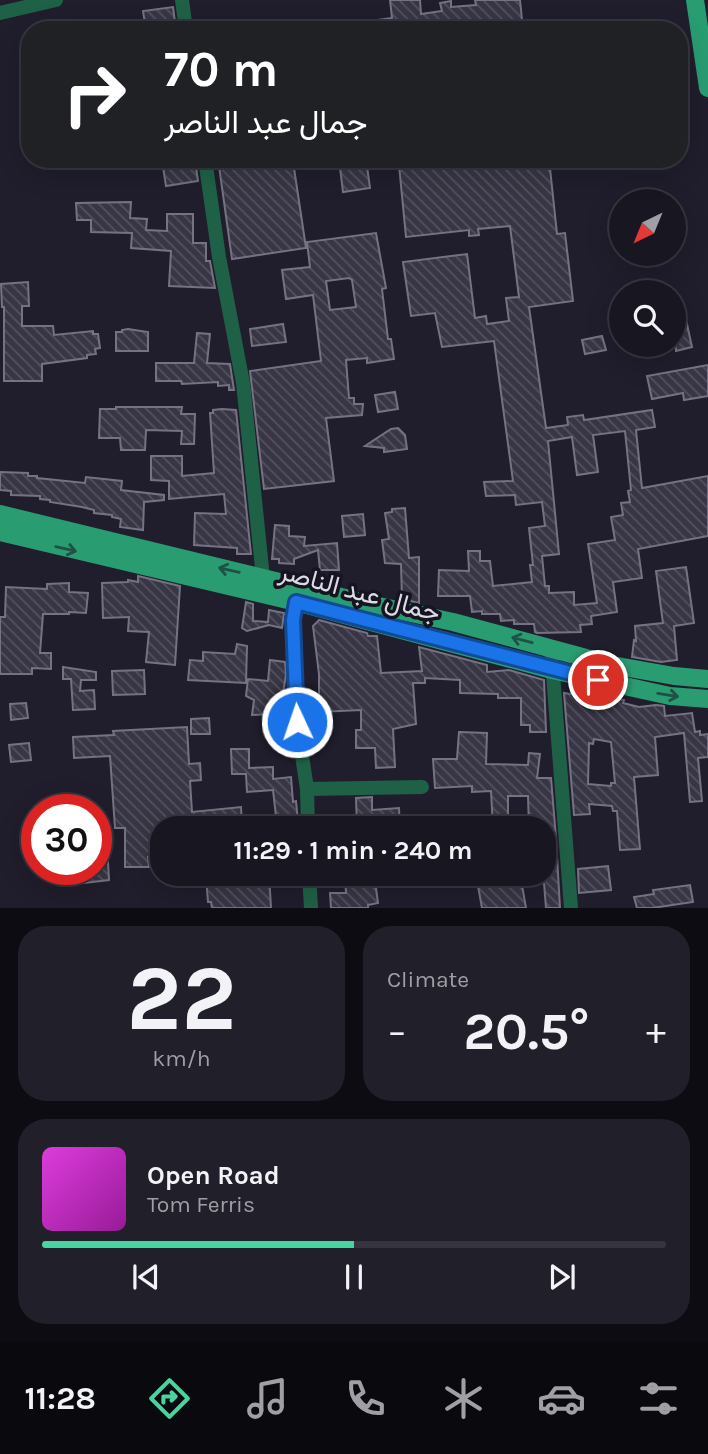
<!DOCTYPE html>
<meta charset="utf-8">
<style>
body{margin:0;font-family:Karla,Vazirmatn,sans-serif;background:#211f2a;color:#f1f3f6;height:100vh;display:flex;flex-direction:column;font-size:26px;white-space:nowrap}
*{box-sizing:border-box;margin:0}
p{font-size:23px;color:#9f9fa5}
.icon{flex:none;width:38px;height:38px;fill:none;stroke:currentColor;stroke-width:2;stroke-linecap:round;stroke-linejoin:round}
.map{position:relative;height:908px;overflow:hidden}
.panel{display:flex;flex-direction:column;gap:18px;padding:18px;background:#0d0c12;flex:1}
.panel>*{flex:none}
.banner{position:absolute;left:21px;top:21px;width:667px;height:147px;border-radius:28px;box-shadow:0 7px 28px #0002,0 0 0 2px #36353f;background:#202124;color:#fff;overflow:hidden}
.needle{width:46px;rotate:223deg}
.tools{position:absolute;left:609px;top:189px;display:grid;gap:14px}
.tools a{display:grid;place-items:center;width:77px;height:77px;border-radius:50%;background:#181621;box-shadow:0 7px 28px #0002,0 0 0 2px #36353f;font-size:35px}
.speed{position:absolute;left:21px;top:794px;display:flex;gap:14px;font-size:35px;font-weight:700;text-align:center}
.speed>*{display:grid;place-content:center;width:91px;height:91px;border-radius:50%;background:#181621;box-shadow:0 7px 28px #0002,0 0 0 2px #36353f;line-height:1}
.speed .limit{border:10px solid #d22;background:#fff;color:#111}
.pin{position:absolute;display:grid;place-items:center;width:60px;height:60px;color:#fff;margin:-30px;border:4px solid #fff;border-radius:50%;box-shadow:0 2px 7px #0007}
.me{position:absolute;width:77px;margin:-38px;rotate:357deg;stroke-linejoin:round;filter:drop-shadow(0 0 5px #0008)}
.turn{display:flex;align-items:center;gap:24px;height:147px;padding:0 28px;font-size:32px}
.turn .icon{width:91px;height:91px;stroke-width:2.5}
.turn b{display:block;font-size:49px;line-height:60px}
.big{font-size:52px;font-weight:700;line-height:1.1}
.panel .card{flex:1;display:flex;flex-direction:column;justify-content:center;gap:10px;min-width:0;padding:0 24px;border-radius:28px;background:#211f2a}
.panel .dial{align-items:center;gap:0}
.dial b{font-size:91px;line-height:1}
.song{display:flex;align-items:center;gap:21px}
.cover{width:84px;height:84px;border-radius:10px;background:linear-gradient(135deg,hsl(300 70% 55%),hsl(300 70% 35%))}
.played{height:7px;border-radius:4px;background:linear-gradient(90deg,#47d49e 50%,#36353f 50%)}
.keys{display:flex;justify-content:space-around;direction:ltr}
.heat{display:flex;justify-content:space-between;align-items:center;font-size:38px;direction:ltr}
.panel .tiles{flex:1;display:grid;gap:18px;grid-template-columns:1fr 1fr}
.card:last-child{grid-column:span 2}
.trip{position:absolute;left:150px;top:816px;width:406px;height:70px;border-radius:28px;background:#181621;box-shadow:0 7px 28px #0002,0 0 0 2px #36353f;font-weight:700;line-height:70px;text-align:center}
.tab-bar{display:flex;height:112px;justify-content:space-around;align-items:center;background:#0a090d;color:#9f9fa5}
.tab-bar .icon{width:49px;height:49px}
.tab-bar .current{color:#47d49e}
.tab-bar b{font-size:32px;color:#f1f3f6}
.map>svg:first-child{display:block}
</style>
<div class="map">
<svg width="708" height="908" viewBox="0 0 708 908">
<defs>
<pattern id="building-back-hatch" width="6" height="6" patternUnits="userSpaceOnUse" patternTransform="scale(1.75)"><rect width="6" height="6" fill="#383544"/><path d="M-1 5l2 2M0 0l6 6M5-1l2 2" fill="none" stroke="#54525f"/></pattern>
</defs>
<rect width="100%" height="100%" fill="#201d2c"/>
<path fill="url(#building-back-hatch)" stroke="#757283" stroke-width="2" fill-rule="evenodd" d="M390,0H420L421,14L442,11L440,3L451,1V7L476,5L475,0H520L523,30H348V24L392,18Z
M173,7L176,30H146L143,11Z
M218,159H285L287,169L294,168L306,248L232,259Z
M339,159H366L370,188L343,192Z
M457,159H549L557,234L565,233L573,301L529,307L546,428L568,425L567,417L583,415L584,420L652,410L655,427L636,430L642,488L708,476V536L638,549L642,578L613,582L617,612L591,616L592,624L580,625L581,632L537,633L535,632L534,624H514V620L501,621L500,614H482V611L472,612L470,596H438L439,570L469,571L468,551H480V561H490L493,586L532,582L530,565H533L529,528L545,526L542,502L516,505L515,495L486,496L484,482L513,481L494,341L442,347L435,313L411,316L403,262L467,254L475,318L486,316L487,324L509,321L506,298L519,297L510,226L478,229L479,235L469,236V230L406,237L399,165ZM625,431L631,490L628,491L630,502L621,503L623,515L611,517L615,540L588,544L597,603L574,605V592L549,593V586H545L542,556L559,554L548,441L572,437L577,475L598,472L593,435Z
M195,161L198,181L166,186L163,167Z
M131,202L130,218L147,219L146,230L167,231V214H193V243H206V261H210L215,288L169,286L171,251L131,248L132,233L91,232V220H77L76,203Z
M376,233L386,288L382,289L388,339H391L394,359L367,363V358L346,360L349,398H354V404H363L362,415L326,418L334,481L264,489L250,371L321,361L313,295L286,299L282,270L310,267L307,242ZM349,278L352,280L356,307L330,310L326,281Z
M28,282L29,306H22V326H53L54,335L93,331V334H98L100,348L95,349L96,354L87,355V358L42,364V381H4V307H2L1,284Z
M685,315L692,347L676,351L674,318Z
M283,324L286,342L252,346L250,329Z
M128,329L148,332V351H116V332H122V330Z
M197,333L210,334L207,363L230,364L234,390H229V385L218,386V382L182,384L181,381H156V363H194Z
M602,336L606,350L585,354L582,340Z
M708,365V396L684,400L683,393L652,399L647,376Z
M395,392L398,409L378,412L375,395Z
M116,407H182L181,414H195L194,444H181L182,431L146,430L145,450H121L120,438H99L100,409H116Z
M222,409L236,410L251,554H237V548L194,545L195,513L226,514L224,494L169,499V481L151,480V456H182V476L214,473L210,413H213V410Z
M398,428L405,435L407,449L384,452V448L365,446L391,429Z
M0,472L28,473V476H37V478L85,483L86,477L122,481L121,490L164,495V500L144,502L143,530L120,527L121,519L112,517V515L94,513V510L82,507L50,502V500L40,499V496L11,495V491L0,490Z
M405,508L409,558L419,557V603L402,599L401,564L385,563L382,540L389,539L385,513L392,512V509Z
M363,514L365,535L344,537L342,516Z
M275,525L289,526V536L305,537L304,546L337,543L339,570H320L318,550L294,559V564L279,563V559H272Z
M686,567L694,623L674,626L677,660L661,662L632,657L634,640L636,641L635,626L663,623L656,571Z
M138,576L180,586L175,665L146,662L149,632L128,631L129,617L103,618L102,583L128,582V580L138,582Z
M69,583V592L88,593L86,613L69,612V614H43L40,653H51V669L32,668V674H0V617H5L6,587L47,589V584Z
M246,602L253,604V621L268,622L269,610L284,613L282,628L269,625L247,631L242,628Z
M319,620L367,633L368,636H377L381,673L422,671L419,647L487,665V672L509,670L544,680L546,732H530V725H521V698H498V694L460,693V680L425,678V683H413L416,724L393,729L395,767L376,768L375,748H356V730H361V710L319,712V674L313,626Z
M237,644L247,646L246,683L188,680L190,660L203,661V652L235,654Z
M270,660L285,662L286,675L281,705H287V713L252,715L254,700L246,696L248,679L268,681Z
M63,667L96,672V680H81L80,691L94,690L95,709L73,710L71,679H63Z
M144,670L145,694L113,695L112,671Z
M564,693L609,700L610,698L624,700L623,703L639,707L656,705L664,706L665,716L692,713L695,732L700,731V735L708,734V757L698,758L702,801L690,802L684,733L655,737L658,775L634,777L640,849L620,850L617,811H613L612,806L589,804L590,814L574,815ZM594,739L611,742L615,783H611V786L588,784L589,743L593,744Z
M26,703L28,718L11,720L10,704Z
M209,718L210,734H191V719Z
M187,727L189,764L200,763L201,780L190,781L192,812L241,807L242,827L200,828V823L163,825V856L148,857L149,867H125V828H115L110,756L74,758L73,737L114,735L113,731Z
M459,732L487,733L486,764L528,765L529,753L540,754L537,778H551L556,838H544V828H529L528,796H508V828H493L491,791L472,792V786L435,788L433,759H457Z
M29,743L31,760L11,762L9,745Z
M231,749H249V768L273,767V779L291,777L293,802L296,801L298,822L288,826L277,825L273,790L247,792L246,774H232Z
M372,797V810L399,808L400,828H357L356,798Z
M557,856L560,908H546L544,883L522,885L526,908H482L478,886L507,881L506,873H544V857Z
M96,862H108L109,880L67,885L66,870H96Z
M608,866L611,890L579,893L578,869Z
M245,873H269L271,908H212L211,902H208L206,877Z
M345,873H374L378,903L368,905V908H331L330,893H346Z
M690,885L693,902L652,908H637L634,897L654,894L653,890Z"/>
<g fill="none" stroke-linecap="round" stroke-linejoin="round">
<path stroke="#1f6147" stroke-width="14" d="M182,0L186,30
M0,13L56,0
M205,159L219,257L243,383L263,578
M297,592L293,620L297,722L307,789L308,828
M551,648L571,908
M307,789L422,787
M309,873L311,908"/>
<path stroke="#299c72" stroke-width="18" d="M695,0L708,88
M0,514L374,605L453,622L612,665L674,676L708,679
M0,532L296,602L552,670L670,696L708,699"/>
</g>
<defs><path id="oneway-shaft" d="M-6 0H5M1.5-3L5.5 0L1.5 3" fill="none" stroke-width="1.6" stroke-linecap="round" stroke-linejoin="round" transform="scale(1.75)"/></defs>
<g stroke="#1f5146">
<use href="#oneway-shaft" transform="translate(66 549) rotate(13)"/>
<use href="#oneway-shaft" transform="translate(229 570) rotate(-167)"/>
<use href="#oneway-shaft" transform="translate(522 640) rotate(-165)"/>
<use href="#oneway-shaft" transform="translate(668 695) rotate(9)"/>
</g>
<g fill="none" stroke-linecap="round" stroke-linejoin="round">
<g stroke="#114b97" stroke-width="18">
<path id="route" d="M297,722L293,620L296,602L598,680"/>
</g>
<use href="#route" stroke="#1a73e8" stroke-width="12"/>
</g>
<g text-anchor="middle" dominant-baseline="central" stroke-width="7" stroke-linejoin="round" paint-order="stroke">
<g font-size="26" fill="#dcdae4" stroke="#171422">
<text transform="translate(360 592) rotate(15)">جمال عبد الناصر</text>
</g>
</g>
</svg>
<div class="tools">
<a><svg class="needle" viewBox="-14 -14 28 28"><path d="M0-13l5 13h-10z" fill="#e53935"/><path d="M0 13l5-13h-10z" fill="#9f9fa5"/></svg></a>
<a><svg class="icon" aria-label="search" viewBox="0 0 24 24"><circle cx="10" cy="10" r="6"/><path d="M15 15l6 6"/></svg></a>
</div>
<div class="speed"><div class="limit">30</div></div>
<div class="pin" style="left:598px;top:680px;background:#d93025"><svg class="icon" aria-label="arrive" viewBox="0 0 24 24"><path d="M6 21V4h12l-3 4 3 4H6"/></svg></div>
<svg class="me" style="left:297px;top:722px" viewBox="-20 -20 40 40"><circle r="17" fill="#1a73e8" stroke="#fff" stroke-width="3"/><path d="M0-11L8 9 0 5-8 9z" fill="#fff"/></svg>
<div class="trip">11:29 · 1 min · 240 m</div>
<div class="banner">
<div class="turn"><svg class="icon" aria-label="right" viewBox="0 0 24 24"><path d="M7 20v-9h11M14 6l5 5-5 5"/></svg><div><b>70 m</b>جمال عبد الناصر</div></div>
</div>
</div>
<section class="panel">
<div class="tiles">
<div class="card dial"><b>22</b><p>km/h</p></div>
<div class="card"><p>Climate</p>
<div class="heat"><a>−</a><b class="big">20.5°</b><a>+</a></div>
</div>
<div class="card">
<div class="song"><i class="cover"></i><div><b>Open Road</b><p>Tom Ferris</p></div></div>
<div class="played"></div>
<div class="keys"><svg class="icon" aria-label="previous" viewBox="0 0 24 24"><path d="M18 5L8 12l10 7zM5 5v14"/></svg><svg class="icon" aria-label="pause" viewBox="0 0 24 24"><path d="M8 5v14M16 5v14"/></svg><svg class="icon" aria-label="next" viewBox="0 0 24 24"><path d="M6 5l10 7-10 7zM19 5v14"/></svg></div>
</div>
</div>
</section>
<nav class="tab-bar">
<b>11:28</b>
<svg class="icon current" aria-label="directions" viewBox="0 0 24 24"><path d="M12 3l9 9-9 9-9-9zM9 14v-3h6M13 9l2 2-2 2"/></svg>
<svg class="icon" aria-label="music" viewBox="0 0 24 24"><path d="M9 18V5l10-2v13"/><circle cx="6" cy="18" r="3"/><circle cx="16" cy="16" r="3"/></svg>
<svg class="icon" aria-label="phone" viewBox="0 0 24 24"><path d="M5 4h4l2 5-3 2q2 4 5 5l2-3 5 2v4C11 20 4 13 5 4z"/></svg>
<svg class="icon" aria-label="climate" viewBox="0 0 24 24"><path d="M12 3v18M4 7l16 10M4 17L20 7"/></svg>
<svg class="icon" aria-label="car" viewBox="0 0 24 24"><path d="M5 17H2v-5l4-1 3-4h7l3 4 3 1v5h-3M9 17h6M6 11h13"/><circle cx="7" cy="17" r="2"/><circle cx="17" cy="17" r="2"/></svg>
<svg class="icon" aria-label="filters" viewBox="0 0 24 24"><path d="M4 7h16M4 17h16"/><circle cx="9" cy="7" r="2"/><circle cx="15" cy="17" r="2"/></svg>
</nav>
